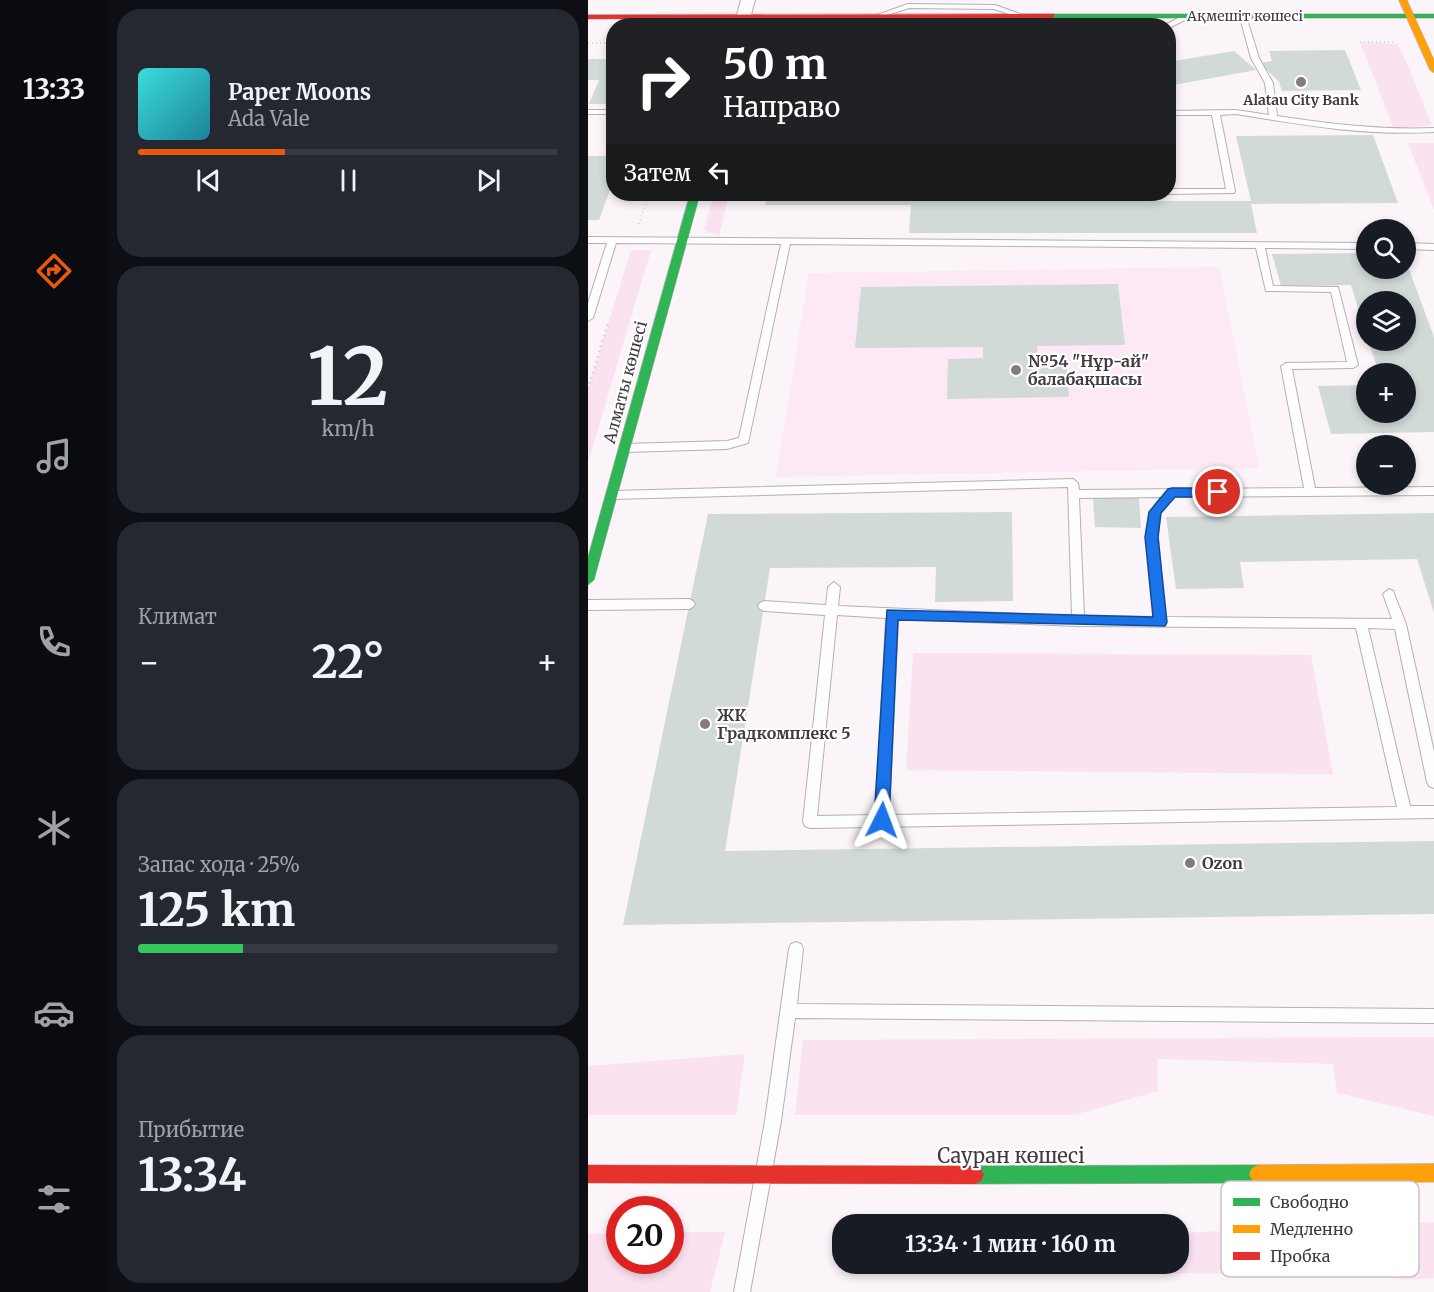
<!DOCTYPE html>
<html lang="ru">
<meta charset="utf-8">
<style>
body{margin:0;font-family:Merriweather,serif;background:#242831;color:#f1f3f6;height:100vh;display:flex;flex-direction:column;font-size:22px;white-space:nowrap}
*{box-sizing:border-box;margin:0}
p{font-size:20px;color:#9ea1a6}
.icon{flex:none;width:33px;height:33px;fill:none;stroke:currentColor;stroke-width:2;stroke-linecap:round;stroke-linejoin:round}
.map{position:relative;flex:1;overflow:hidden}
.sheet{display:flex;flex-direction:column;gap:9px;padding:9px;background:#0d0f14;width:480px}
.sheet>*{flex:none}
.hud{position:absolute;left:18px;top:18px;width:570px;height:183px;border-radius:24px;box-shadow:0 3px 9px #0003;background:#202124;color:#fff;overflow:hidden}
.controls{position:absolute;left:768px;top:219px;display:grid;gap:12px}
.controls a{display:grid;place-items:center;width:60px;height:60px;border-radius:50%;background:#171b24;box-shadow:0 3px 9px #0003;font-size:30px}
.speed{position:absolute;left:18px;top:1196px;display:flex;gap:12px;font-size:30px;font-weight:700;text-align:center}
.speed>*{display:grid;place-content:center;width:78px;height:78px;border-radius:50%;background:#171b24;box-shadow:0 3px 9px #0003;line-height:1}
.speed .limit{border:9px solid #d22;background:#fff;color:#111}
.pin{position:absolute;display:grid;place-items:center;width:51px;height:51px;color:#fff;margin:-26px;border:3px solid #fff;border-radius:50%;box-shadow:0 2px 6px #0007}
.me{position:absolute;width:66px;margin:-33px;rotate:3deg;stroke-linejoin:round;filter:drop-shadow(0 0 4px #0008)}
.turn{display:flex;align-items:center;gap:21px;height:126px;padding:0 18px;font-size:27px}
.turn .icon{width:78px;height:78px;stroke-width:2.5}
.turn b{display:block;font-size:42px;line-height:51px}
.then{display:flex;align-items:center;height:57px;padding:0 18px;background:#0003;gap:12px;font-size:22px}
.big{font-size:45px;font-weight:700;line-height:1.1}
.sheet .card{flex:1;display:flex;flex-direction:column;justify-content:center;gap:9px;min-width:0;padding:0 21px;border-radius:24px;background:#242831}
.sheet .dial{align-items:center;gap:0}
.dial b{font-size:78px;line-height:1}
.song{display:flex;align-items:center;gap:18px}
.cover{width:72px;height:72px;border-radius:9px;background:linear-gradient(135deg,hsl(180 70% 55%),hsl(190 70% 35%))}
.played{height:6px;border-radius:3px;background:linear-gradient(90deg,#ea580c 35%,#363941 35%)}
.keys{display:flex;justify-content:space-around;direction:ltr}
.heat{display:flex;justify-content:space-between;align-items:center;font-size:33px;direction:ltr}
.charge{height:9px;border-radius:4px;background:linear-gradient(90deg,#34c759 25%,#363941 0)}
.trip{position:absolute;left:244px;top:1214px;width:357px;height:60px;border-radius:24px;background:#171b24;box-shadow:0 3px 9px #0003;font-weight:700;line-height:60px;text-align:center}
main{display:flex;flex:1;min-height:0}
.tabs{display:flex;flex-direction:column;width:108px;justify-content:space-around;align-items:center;background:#090b0e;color:#9ea1a6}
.tabs .icon{width:42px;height:42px}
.tabs .on{color:#ea580c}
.tabs b{font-size:27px;color:#f1f3f6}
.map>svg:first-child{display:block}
</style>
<main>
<nav class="tabs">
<b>13:33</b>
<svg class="icon on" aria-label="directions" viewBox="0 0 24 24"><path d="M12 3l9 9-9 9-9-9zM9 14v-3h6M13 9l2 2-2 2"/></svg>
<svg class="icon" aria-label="music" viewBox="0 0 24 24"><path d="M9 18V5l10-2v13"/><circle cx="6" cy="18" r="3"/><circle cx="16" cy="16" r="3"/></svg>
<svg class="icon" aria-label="phone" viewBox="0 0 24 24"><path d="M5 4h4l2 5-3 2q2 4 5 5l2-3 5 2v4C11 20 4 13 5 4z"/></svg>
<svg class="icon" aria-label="climate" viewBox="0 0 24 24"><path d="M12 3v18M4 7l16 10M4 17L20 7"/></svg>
<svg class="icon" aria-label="car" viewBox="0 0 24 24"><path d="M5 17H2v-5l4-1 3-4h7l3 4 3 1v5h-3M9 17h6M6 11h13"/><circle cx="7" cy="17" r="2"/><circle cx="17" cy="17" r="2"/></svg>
<svg class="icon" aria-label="filters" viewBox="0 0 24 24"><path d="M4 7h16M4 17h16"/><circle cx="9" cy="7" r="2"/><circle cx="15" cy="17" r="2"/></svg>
</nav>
<section class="sheet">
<div class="card">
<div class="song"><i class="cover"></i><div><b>Paper Moons</b><p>Ada Vale</p></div></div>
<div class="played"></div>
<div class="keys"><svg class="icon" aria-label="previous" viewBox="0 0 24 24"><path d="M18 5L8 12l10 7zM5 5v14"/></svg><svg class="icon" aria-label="pause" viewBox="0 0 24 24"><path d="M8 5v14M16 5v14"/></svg><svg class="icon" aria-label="next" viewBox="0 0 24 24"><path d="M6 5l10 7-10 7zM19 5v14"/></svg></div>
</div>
<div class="card dial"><b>12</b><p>km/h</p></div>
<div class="card"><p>Климат</p>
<div class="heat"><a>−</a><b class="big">22°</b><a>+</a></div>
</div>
<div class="card"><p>Запас хода · 25%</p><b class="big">125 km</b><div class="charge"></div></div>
<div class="card"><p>Прибытие</p><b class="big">13:34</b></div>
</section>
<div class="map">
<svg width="846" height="1292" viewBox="0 0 846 1292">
<rect width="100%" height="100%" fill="#fbf4f8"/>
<path fill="#fce9f5" d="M631,267L671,468L188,477L221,273Z"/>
<path fill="#fbe2f1" d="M772,42L809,44L819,63L844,125L806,129Z
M820,143H846V210Z
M126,194H141L131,236L116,230Z
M43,250H63L0,463V389Z
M325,653L723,655L745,774L318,770Z
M846,1037V1116L749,1093L745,1064L569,1059L570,1091L486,1115H207L215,1040Z
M157,1054L148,1115H0V1066Z
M846,1222V1278L820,1280L765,1274L538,1273L537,1263H591V1233Z
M83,1232H137L122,1292H0V1234L31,1233L32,1260H82Z"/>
<path fill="#d2dad8" d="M757,50L773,90L694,91L691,82L672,63L684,61L681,51Z
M646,51L668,70L580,86V62Z
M0,59H26V104H1L11,80H0Z
M785,135L810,203L663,204L669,233H321L323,205H177L180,194H324L323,201H663L648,136Z
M0,156H26V179L11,220H0Z
M778,253V268H818V261L846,337V432L743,434L730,386L778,385V412H818V374H791L780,340H818V302H778V334L763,285L693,286L684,254Z
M530,284L537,345L449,346L450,359L478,358L481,397L359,399L360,359L395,358V347L267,348L273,287Z
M505,498H551L553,528L507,527Z
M424,512L425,601L347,602L348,567L182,568L137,851L846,841V914L35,925L120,514Z
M846,513V613L829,559L652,562L656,588L588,589L578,517Z"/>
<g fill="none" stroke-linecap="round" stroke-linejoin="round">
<g stroke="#b6afb3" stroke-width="2">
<path id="lane" d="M320,4L407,5L438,16L434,18L406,9L321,8L293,17L289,15Z
M651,14L658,16L671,58L685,83L689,116C743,124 791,130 846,128V132C776,136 716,125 648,114L632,115L647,191L646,193L577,194H580V189H638L624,115H580V111L648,110L681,115L677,83L663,58Z
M465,15H471L492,26H482L465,19Z
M596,15L603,17L581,28L580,26H575Z
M0,110H26V114H0Z
M0,237L778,243V249L677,248L685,286L750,287L770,365L765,368L704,369L727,488L846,487V495L586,497L572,513L570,537L577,617L804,619L795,594L801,589L805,591L818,624L846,752V788L841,786L839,782L807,629L780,628L822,806H846V818L222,828L217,826L215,822L237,615L176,611L172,609L170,606L172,603L176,601L238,605L240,587L246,582L252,587L250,606L484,616L480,487L24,499L19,495L24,491L485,479L490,483L491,490L716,488L693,366L698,363L759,362L743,292L678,291L668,248L202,244L160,443L139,449L37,452L32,448L37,444L139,441L151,438L193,244L28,243L5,318L0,321V303L19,243H0ZM573,497L562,512L558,537L566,617L496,616L491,498ZM249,615L298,618L288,815L229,816ZM310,619L490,626L768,628L809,807L301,815Z
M818,243L846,244V250L818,249Z
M101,599L105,601L107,604L105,607L101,609L0,610V600Z
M208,942L213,944L215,949L209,1004L846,1009V1023L207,1018L193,1121L162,1292H146L177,1121L201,949L203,944Z"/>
</g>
<g stroke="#b6afb3" stroke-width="2">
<path id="street" d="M153,0H167L160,26H146Z"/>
</g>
<g stroke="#b6afb3" stroke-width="1">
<path id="fast" d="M460,14H846V18H460Z
M102,194H112L6,580L0,585V557Z
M670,1165L676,1168L679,1174L676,1180L670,1183L387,1184L381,1181L378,1175L381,1169L387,1166Z"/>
</g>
<g stroke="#b6afb3" stroke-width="1">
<path id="slow" d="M811,0H819L846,60V73L842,70Z
M846,1164V1182L670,1183L664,1180L661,1174L664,1168L670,1165Z"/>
</g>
<g stroke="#b6afb3" stroke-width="1">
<path id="jam" d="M466,14V18H463L0,19V15Z
M0,1165L387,1166L393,1169L396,1175L393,1181L387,1184L0,1183Z"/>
</g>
<path stroke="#d8d5d7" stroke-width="2" stroke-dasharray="1 3" stroke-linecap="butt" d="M772,42H806
M0,43H26
M51,224L61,194"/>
<path stroke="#d8d5d7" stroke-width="3" stroke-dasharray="1.5 4" stroke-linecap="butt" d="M0,389L20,323"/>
<use href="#lane" fill="#fefdfe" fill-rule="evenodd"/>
<use href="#street" fill="#fefdfe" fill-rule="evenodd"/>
<use href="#fast" fill="#30b455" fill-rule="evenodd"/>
<use href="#slow" fill="#ff9f0a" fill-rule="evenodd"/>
<use href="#jam" fill="#e5322d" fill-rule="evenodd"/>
</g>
<path fill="#1a73e8" stroke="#114b97" stroke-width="1.5" d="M584,488H630L636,492L630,497H587L573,513L570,537L579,622L577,626L310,620L301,820L299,825L294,827L288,825L286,820L299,610L565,617L557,537L561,512L580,489Z"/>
<g fill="#837b80" stroke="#fff" stroke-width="2">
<circle cx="713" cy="82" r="6"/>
<circle cx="428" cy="370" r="6"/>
<circle cx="117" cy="724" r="6"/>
<circle cx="602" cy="863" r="6"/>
</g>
<g text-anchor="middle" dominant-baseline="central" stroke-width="4.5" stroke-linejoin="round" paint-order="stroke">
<g font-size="14" fill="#423a3f" stroke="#fff">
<text x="657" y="16">Ақмешіт көшесі</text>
</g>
<g font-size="14" font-weight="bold" fill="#423a3f" stroke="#fff">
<text x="713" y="100">Alatau City Bank</text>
</g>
<g font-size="16" font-weight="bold" fill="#423a3f" stroke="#fff" text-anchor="start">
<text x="440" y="361">№54 "Нұр-ай"<tspan x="440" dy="18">балабақшасы</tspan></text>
<text x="129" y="715">ЖК<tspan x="129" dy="18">Градкомплекс 5</tspan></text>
<text x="614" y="863">Ozon</text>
</g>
<g font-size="16" fill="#423a3f" stroke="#fff">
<text transform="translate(37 382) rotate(-75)">Алматы көшесі</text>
</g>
<g font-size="20" fill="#423a3f" stroke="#fff">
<text x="423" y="1155">Сауран көшесі</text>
</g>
</g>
<rect x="633" y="1181" width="198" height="96" rx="9" fill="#fff" stroke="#c6c4c5" stroke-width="1.5"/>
<rect x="645" y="1198" width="27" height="8" fill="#30b455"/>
<rect x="645" y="1225" width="27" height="8" fill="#ff9f0a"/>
<rect x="645" y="1252" width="27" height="8" fill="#e5322d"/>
<g font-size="16" fill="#423a3f">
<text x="682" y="1208">Свободно</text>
<text x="682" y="1235">Медленно</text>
<text x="682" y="1262">Пробка</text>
</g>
</svg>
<div class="controls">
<a><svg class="icon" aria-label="search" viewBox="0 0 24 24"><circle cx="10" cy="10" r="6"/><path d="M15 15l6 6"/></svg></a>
<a><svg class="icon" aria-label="layers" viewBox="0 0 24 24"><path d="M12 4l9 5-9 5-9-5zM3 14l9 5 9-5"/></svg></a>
<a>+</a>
<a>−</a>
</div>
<div class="speed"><div class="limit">20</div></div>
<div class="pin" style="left:630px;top:492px;background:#d93025"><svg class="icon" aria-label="arrive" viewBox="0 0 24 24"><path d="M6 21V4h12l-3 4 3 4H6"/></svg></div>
<svg class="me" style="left:294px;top:820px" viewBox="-20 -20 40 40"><path d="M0-17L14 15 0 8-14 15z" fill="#1a73e8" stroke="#fff" stroke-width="4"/></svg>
<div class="trip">13:34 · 1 мин · 160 m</div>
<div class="hud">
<div class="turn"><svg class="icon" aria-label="right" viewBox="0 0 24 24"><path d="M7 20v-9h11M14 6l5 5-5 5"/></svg><div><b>50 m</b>Направо</div></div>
<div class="then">Затем<svg class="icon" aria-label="left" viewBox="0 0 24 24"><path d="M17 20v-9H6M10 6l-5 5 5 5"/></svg></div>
</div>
</div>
</main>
